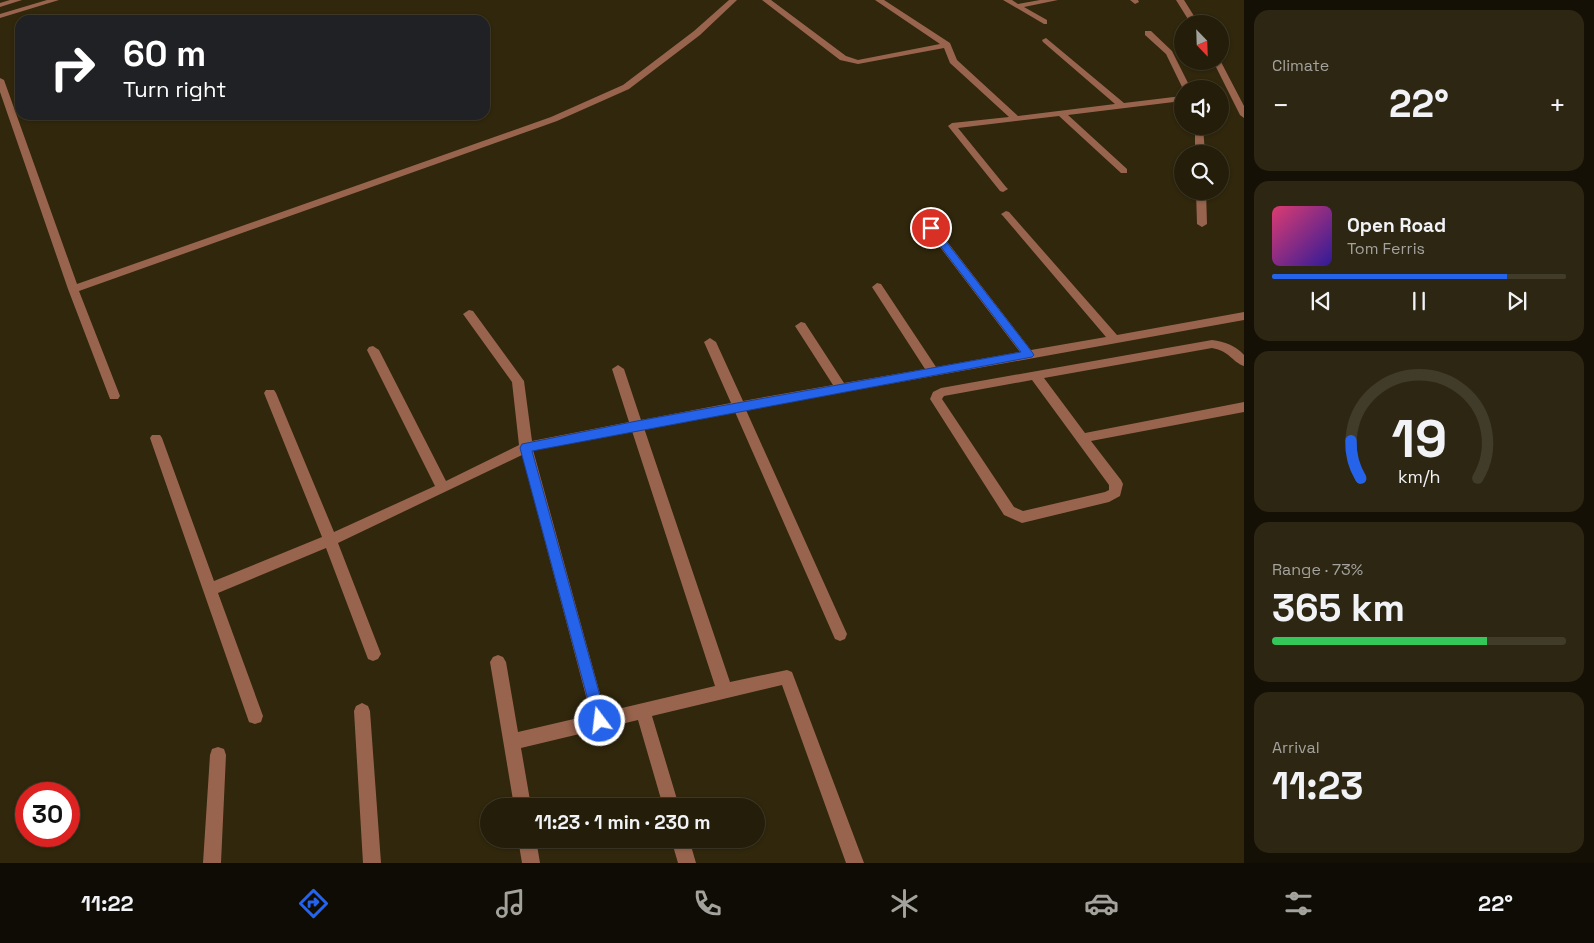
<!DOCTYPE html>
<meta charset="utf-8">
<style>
body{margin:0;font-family:"Space Grotesk",sans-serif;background:#2c2612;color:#f1f3f6;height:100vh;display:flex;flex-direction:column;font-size:19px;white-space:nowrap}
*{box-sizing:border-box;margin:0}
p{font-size:16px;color:#a3a29c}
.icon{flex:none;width:28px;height:28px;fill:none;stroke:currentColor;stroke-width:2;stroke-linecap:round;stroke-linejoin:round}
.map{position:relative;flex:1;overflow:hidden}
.drawer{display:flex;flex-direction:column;gap:10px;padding:10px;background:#141005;width:350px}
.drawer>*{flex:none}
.banner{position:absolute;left:15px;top:15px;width:475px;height:105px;border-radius:15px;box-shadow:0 1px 4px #0004,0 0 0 1px #413b2a;background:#202124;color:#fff;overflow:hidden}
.needle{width:32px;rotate:157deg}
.buttons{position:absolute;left:1174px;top:15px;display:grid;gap:10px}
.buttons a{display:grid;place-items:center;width:55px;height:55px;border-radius:50%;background:#241d09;box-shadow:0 1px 4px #0004,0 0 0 1px #413b2a;font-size:25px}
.speed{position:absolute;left:15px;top:782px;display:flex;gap:10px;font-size:25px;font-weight:700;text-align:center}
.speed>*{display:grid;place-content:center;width:65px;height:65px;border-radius:50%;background:#241d09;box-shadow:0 1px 4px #0004,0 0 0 1px #413b2a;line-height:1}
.speed .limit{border:8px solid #d22;background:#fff;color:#111}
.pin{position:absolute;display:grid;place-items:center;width:42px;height:42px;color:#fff;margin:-21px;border:2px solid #fff;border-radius:50%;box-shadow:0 1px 5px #0007}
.me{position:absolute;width:55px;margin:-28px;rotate:345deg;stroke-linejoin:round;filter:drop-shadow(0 0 4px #0008)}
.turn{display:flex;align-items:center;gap:18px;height:105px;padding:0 25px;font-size:22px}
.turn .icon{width:65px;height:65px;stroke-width:2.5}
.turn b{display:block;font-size:35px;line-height:42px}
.big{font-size:38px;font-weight:700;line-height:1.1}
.drawer .widget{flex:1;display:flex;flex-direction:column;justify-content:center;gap:8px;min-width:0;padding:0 18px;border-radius:15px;background:#2c2612}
.drawer .dial{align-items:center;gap:0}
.dial svg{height:130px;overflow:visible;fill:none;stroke:#413b2a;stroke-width:7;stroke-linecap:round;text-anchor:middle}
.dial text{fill:#f1f3f6;stroke:none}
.song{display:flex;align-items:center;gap:15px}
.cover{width:60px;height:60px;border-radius:8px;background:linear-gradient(135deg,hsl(340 70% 55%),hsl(250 70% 35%))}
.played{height:5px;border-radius:2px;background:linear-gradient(90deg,#2563eb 80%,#413b2a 80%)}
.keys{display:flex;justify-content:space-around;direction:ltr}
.heat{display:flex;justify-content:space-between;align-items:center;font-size:28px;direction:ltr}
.charge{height:8px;border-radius:4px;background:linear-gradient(90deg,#34c759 73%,#413b2a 0)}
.trip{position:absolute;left:480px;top:798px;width:285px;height:50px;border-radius:25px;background:#241d09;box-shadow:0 1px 4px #0004,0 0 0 1px #413b2a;font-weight:700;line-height:50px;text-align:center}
.tab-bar{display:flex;height:80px;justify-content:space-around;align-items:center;background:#0e0c04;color:#a3a29c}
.tab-bar .icon{width:35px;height:35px}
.tab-bar .on{color:#2563eb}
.tab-bar b{font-size:22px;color:#f1f3f6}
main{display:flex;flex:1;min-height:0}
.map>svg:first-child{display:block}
</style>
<main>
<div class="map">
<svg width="1244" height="863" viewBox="0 0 1244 863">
<rect width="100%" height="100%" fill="#30270c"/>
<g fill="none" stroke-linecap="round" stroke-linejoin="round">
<path fill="#99644d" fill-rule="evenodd" d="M10,0H22L0,7V3Z
M47,0H59L0,18V14Z
M729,0H737L700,35L629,89L557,121L79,291L120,396L118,399H110L68,289L0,92V78L4,80L77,284L551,117L623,85L694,31Z
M762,0H771L846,56L858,60L940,44L875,0H884L950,43L957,60L1018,116L1115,104L1043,42L1042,40L1046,38L1124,103L1182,96V101L1068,115L1127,169V173H1121L1059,116L958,128L1006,187L1008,189L1003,192L1000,191L948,126L952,123L1009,117L950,63L944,48L858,64L840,60Z
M1003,0H1012L1018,4L1040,0H1058L1024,7L1047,20V24H1044Z
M1130,0H1138L1139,2L1135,4Z
M1176,0H1184L1199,24H1191Z
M1145,31H1151L1172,51L1191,89H1183L1166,54L1145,35Z
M1220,60L1244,106V118L1240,115L1213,61H1220Z
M1195,126H1203L1205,154H1195Z
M1196,191H1206L1207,224L1202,227L1197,224Z
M1006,211L1009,212L1117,335L1244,312V320L746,410L847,634L845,639L840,641L835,639L735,412L644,428L730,682L787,670L792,672L864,863H846L782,685L652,716L679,806H663L638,720L521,748L531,806H514L490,662L493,657L498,655L503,657L506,662L518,732L591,715L522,455L338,543L381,654L378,659L373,661L368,659L326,548L218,593L263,716L261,722L255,724L249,722L150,438L152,435H160L162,438L214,581L322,537L264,393L266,390H274L276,393L334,532L435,486L367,350L369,347L373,346L379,350L446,481L519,445L512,382L463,314L469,310L473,311L524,381L532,441L629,422L612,369L618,365L624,369L641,420L731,403L704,342L710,338L716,342L743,401L833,385L795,326L801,322L805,323L844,383L925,369L872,287L877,283L881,284L936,367L1020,352L927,230V226H935L1031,350L1106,337L1003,216L1001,214ZM632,431L715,686L605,712L533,450Z
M1212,340C1225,342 1235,345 1244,355V366C1232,362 1230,351 1212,348L1044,378L1085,433L1244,402V412L1091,441L1121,480L1123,484L1120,496L1109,502L1022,523L1004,515L930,399L933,392L941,388ZM1032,380L1109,485V490L1105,492L1023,511L1014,507L942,399L944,396Z
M362,703L368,706L370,711L381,863H363L354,711L356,706Z
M218,747L224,749L226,755L221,863H203L210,755L212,749Z
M518,839H536L540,863H522Z
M671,839H689L696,863H678Z"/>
</g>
<path fill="#2563eb" stroke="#184099" d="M931,225L934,226L1032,352L1034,355L1032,357L532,451L607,721L605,726L600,728L595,726L520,448L522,444L637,421L1021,352L928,230L926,228Z"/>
</svg>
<div class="buttons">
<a><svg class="needle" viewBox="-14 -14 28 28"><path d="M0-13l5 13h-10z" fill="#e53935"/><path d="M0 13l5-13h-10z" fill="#a3a29c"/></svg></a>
<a><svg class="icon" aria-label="sound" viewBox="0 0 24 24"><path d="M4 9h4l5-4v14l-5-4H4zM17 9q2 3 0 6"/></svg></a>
<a><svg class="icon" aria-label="search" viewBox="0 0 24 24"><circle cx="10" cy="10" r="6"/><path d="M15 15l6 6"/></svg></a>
</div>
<div class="speed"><div class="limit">30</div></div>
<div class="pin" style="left:931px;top:228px;background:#d93025"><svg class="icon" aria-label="arrive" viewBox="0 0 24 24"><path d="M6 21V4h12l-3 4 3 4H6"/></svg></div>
<svg class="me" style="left:600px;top:721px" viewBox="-20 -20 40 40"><circle r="17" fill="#2563eb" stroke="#fff" stroke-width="3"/><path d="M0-11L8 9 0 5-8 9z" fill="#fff"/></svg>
<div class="trip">11:23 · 1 min · 230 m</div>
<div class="banner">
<div class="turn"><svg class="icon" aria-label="right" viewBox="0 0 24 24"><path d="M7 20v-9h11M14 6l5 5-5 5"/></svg><div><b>60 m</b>Turn right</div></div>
</div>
</div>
<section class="drawer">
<div class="widget"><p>Climate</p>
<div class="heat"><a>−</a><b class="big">22°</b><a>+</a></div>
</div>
<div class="widget">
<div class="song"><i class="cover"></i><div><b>Open Road</b><p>Tom Ferris</p></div></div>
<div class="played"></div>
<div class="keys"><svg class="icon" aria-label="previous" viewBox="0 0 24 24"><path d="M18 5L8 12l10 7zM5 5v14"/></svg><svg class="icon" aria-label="pause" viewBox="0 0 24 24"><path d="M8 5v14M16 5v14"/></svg><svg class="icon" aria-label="next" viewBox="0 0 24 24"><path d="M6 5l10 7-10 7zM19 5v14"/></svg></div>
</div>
<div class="widget dial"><svg viewBox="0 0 100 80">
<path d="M14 69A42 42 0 1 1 86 69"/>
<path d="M14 69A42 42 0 0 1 8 46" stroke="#2563eb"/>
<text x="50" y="56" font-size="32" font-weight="700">19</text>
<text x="50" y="72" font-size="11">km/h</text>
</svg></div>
<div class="widget"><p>Range · 73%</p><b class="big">365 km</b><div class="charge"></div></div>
<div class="widget"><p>Arrival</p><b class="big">11:23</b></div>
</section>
</main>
<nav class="tab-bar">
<b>11:22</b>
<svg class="icon on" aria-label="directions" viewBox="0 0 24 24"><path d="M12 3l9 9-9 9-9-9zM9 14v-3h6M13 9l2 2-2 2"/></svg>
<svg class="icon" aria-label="music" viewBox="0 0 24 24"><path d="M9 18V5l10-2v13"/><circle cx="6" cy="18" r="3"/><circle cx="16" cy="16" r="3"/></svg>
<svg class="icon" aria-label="phone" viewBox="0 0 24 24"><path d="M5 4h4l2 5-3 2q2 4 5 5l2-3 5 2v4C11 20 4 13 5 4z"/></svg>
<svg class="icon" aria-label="climate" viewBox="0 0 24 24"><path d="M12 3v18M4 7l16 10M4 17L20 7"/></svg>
<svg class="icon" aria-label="car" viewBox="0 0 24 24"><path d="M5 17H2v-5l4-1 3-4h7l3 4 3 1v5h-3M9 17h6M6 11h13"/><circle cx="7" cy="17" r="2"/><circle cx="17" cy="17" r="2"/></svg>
<svg class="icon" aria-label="filters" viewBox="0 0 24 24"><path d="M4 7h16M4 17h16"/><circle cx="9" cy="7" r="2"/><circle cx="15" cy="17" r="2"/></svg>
<b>22°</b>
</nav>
